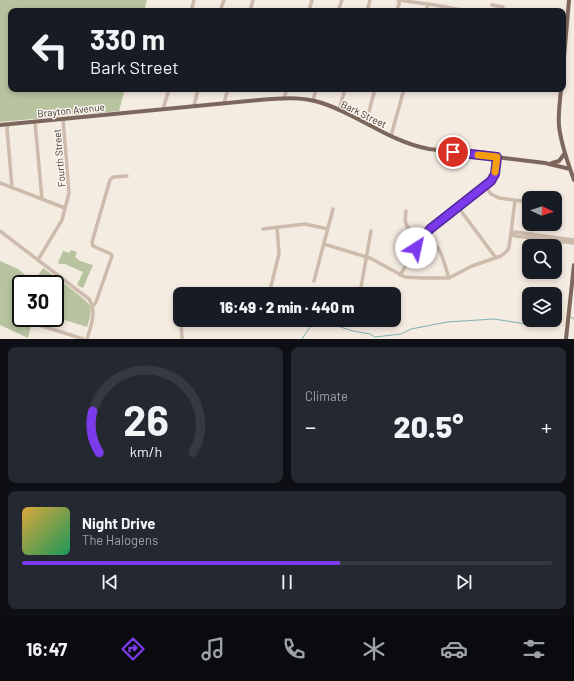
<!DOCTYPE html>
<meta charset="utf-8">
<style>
body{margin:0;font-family:Barlow,sans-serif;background:#242831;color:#f1f3f6;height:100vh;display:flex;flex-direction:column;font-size:15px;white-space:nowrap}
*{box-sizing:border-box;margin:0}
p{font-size:13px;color:#9ea1a6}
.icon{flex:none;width:22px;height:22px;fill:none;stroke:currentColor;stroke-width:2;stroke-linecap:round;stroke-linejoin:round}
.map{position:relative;height:339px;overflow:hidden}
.panel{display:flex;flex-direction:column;gap:8px;padding:8px;background:#0d0f14;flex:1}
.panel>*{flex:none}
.top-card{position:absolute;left:8px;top:8px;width:558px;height:84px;border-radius:8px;box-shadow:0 2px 6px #0003;background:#171b24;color:#f1f3f6;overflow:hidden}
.needle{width:26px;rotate:94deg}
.buttons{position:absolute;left:522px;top:191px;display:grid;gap:8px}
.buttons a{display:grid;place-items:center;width:40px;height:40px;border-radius:8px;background:#171b24;box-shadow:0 2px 6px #0003;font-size:20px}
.speed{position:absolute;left:12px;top:275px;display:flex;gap:8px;font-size:20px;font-weight:700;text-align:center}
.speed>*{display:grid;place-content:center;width:52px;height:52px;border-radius:50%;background:#171b24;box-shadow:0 2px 6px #0003;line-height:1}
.speed .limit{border:2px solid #111;border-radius:6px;background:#fff;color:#111}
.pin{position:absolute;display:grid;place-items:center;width:34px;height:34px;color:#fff;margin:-17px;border:2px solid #fff;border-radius:50%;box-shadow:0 1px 4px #0007}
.me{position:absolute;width:44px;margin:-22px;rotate:35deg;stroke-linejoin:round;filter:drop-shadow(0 0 3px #0008)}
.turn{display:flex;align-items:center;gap:14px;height:84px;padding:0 16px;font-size:18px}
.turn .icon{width:52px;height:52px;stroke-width:2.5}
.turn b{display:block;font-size:28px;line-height:34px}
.big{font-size:30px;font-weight:800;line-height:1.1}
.panel .card{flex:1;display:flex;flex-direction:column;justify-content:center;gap:6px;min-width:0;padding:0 14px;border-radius:8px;background:#242831}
.panel .dial{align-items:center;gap:0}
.dial svg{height:104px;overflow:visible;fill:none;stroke:#363941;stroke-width:7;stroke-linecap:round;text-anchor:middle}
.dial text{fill:#f1f3f6;stroke:none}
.song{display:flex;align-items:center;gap:12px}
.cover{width:48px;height:48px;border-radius:6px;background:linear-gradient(135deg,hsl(40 70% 55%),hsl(150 70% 35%))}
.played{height:4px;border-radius:2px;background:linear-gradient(90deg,#7c3aed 60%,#363941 60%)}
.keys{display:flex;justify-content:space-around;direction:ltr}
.heat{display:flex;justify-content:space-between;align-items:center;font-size:22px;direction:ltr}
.panel .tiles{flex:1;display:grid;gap:8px;grid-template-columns:1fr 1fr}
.card:last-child{grid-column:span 2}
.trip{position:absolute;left:173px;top:287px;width:228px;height:40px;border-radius:8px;background:#171b24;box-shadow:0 2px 6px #0003;font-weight:800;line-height:40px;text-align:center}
.menu{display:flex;height:64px;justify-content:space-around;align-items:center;background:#090b0e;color:#9ea1a6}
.menu .icon{width:28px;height:28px}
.menu .current{color:#7c3aed}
.menu b{font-size:18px;color:#f1f3f6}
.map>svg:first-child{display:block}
</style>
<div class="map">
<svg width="574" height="339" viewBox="0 0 574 339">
<rect width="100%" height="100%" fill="#f4ebe1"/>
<path fill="#b8c4a0" d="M0,0H147L144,11H11V89H125L119,111L0,122Z
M71,250L77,252L75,257L80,261L93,265L83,288L77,285L83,272L65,264H60L58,263L63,251L69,253Z
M0,261L18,269L34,282L43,268C51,274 88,300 90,306C92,313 89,320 87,327L55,317V284H21V318H33L28,338L0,325Z"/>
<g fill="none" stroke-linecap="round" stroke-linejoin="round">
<path stroke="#7fb0b2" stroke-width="1" d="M571,317L574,319
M318,320L353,331L370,334L375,337L401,334L411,329L447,322L494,319L526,324
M302,339L315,320"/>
<path stroke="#cdbbac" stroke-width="3.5" d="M398,0L435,5L467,11
M492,5L503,7
M192,9L199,11
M191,11L194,0
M220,11L224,0
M250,11L253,0
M309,11L312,0
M338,11L342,0
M367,11L370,0
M397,11L400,0
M426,11L428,4
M284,98L287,89
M313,101L316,89
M224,103L228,89
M194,106L198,89
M163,109L169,89
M339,110L345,89
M35,122L42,199
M366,123L375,89
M8,124L7,129L9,152L12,188
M391,136L404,89
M0,183L65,208
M485,186L491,194L499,198L529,202
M458,207L496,258
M406,211C403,228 409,229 422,239
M263,229L305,224L328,229
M0,231L89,299C97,312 91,326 87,339
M426,233L438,248L442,256L449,278
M511,233L515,236L574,243
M511,233L515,232L574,240
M324,244L370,258L405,277L421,278H449L472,266L501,256L507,251L509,247L511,233L515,201
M38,260L62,220L69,193L63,119
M400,275L422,239L426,233L491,181L495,173L497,157
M314,281L333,209
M360,293L371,231
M269,294L279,254L277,227
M176,299L179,303L180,310
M93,306L96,302L112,256L111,254L93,246L92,242L110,180L113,177L127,176
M181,320L182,339
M33,323L83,339"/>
<path stroke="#7d675c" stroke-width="4" d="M563,69L569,0
M561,89C560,101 558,114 559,126C561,145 568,163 574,180
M0,125L248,101C273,99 298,95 322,103C359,115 390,142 429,149L545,163L570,169
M552,163L559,161L565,153
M566,339L574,265"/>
</g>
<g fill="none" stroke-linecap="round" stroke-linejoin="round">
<g stroke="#51269a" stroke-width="10">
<path id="route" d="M416,248L422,239L430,229L491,181L495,174L497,157L453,152"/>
</g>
<use href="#route" stroke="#7c3aed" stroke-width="7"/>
<path stroke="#f59e0b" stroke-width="7" d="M478,155L497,157L495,172"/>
</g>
<g text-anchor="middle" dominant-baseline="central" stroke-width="3" stroke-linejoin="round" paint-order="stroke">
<g font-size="10" fill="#3b302b" stroke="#fbf5ee">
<text transform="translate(71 110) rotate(-6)">Brayton Avenue</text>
<text transform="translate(364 114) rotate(26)">Bark Street</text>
<text transform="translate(59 158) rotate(-95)">Fourth Street</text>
</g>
</g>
</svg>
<div class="buttons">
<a><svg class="needle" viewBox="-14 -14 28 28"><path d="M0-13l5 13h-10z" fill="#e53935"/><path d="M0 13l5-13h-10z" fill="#9ea1a6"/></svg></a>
<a><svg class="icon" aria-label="search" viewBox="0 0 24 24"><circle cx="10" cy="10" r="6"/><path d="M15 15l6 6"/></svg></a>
<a><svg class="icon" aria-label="layers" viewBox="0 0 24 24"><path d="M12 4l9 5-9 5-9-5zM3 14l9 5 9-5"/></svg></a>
</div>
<div class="speed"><div class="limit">30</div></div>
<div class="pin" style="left:453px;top:152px;background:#d93025"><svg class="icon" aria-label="arrive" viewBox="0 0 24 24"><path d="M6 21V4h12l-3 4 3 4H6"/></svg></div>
<svg class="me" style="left:416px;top:248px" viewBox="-20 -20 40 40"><circle r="19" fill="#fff"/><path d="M0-13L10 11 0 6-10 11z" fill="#7c3aed"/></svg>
<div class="trip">16:49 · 2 min · 440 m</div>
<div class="top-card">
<div class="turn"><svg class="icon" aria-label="left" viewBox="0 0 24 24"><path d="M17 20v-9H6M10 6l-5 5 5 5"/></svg><div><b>330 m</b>Bark Street</div></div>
</div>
</div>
<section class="panel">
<div class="tiles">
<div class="card dial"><svg viewBox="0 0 100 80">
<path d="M14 69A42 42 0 1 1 86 69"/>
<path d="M14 69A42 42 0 0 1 9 37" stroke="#7c3aed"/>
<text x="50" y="56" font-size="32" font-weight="700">26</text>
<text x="50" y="72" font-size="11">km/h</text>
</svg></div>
<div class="card"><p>Climate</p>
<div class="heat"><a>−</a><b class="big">20.5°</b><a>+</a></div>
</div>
<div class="card">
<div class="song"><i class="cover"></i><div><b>Night Drive</b><p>The Halogens</p></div></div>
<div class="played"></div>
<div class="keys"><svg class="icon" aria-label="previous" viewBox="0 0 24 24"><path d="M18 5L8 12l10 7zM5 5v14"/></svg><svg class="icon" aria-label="pause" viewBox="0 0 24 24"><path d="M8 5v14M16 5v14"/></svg><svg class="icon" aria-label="next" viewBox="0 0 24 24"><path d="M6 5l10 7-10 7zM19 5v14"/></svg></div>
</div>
</div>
</section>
<nav class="menu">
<b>16:47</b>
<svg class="icon current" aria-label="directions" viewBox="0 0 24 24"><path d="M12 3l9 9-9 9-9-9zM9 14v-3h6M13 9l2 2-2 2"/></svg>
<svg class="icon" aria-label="music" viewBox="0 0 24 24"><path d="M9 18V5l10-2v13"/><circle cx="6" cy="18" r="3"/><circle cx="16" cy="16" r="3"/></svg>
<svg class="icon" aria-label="phone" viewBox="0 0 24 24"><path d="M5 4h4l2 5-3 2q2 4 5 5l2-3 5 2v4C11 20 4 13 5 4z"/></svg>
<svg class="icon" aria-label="climate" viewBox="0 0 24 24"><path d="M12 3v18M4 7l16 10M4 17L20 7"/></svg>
<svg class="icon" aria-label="car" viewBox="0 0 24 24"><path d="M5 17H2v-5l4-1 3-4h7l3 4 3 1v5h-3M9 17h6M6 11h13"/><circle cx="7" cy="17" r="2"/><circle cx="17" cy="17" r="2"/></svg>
<svg class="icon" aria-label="filters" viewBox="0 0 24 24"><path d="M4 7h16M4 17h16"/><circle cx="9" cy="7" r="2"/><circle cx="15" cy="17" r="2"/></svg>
</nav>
